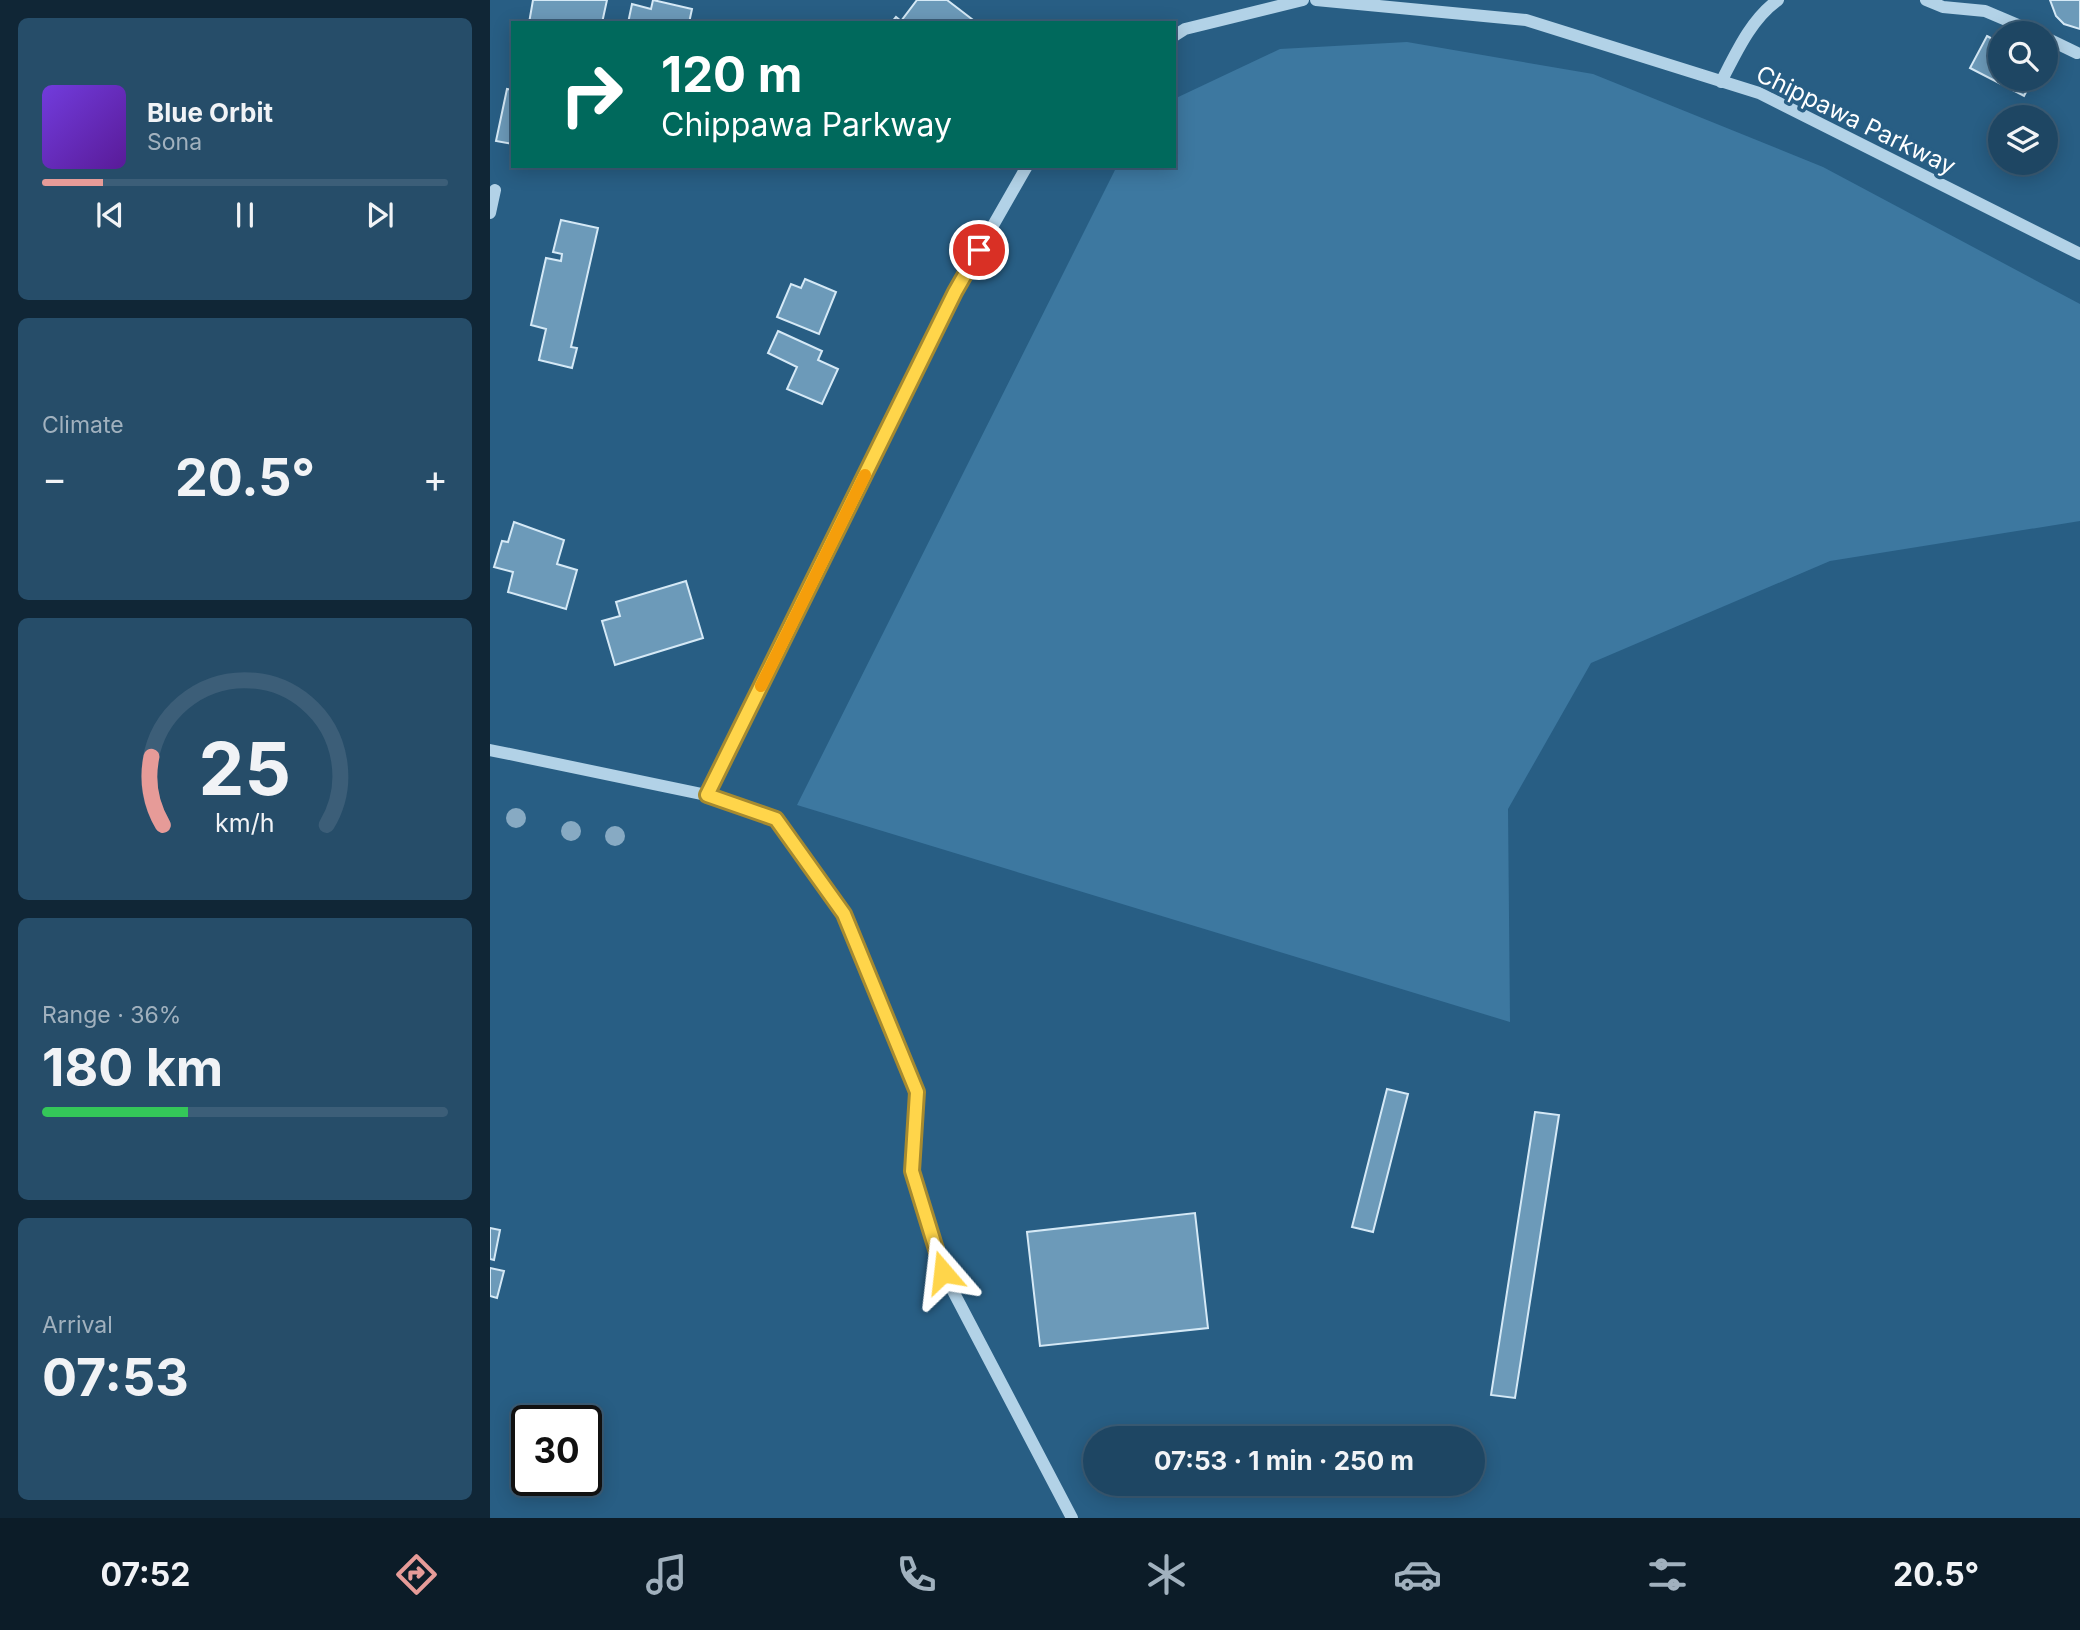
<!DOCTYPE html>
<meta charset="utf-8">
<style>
body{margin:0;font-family:Inter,sans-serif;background:#264d69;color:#f1f3f6;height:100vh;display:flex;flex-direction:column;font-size:26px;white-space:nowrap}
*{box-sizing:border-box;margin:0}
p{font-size:23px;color:#a1b1be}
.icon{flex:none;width:38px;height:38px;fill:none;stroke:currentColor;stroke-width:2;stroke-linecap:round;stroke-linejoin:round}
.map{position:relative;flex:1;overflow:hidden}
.sheet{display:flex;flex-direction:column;gap:18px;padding:18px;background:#102636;width:490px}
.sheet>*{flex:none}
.guide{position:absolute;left:21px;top:21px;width:665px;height:147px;border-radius:0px;box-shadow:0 4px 18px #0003,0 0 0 2px #3c5e78;background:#00695c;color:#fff;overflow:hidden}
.buttons{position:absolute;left:1498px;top:21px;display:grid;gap:14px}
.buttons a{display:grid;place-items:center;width:70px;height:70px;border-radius:50%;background:#1e4663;box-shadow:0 4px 18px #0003,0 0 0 2px #3c5e78;font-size:35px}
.speed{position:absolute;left:21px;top:1405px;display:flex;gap:14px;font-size:35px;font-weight:700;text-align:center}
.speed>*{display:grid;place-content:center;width:91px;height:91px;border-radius:50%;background:#1e4663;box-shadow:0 4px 18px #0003,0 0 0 2px #3c5e78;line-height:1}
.speed .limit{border:4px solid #111;border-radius:10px;background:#fff;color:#111}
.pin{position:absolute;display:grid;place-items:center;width:60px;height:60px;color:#fff;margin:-30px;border:4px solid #fff;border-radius:50%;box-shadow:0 2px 7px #0007}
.me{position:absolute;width:77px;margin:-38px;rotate:343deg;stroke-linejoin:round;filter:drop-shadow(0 0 5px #0008)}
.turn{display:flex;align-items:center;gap:24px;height:147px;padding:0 35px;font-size:32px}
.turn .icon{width:91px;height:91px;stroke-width:2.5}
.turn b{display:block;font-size:49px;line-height:60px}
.big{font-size:52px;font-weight:700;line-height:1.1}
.sheet .card{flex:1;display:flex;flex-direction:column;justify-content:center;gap:10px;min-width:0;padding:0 24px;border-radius:10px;background:#264d69}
.sheet .dial{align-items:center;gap:0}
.dial svg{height:182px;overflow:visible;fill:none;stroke:#3c5e78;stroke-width:7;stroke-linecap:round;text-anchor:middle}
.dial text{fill:#f1f3f6;stroke:none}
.song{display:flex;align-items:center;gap:21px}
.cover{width:84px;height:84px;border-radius:10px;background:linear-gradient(135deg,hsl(260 70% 55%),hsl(270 70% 35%))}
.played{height:7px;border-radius:4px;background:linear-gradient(90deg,#e69b98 15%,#3c5e78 15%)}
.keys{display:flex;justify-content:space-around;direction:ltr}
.heat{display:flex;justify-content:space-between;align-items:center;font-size:38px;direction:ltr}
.charge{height:10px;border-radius:5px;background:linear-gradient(90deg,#34c759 36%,#3c5e78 0)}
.trip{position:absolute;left:593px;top:1426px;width:402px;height:70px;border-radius:35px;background:#1e4663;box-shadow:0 4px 18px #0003,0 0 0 2px #3c5e78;font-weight:700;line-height:70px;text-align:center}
.tab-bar{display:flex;height:112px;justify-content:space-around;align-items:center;background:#0c1c28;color:#a1b1be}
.tab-bar .icon{width:49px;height:49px}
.tab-bar .selected{color:#e69b98}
.tab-bar b{font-size:32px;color:#f1f3f6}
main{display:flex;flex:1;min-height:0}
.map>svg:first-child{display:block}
</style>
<main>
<section class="sheet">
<div class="card">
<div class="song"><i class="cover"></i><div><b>Blue Orbit</b><p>Sona</p></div></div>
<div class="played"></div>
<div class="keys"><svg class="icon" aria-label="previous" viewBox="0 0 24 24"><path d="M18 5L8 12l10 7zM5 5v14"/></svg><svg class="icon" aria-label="pause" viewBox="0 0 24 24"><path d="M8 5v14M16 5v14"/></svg><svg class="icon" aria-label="next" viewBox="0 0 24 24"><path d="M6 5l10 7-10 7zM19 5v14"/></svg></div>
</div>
<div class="card"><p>Climate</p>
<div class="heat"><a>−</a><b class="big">20.5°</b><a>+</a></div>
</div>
<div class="card dial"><svg viewBox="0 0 100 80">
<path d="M14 69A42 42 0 1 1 86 69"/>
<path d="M14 69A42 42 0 0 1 9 39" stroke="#e69b98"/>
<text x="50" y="56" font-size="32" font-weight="700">25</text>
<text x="50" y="72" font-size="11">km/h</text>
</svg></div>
<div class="card"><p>Range · 36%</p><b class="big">180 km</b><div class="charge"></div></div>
<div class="card"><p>Arrival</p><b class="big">07:53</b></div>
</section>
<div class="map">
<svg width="1590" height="1518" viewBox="0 0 1590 1518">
<rect width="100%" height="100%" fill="#285e84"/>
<path fill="#3d78a0" d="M917,42L1103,74L1333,167L1590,304V521L1340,561L1101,663L1018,809L1020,1022L307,805L627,166H684V99L790,49Z"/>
<path fill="#6c9ab9" stroke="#d5e9f6" stroke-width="2" d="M43,0H117L112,23H39Z
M163,0L202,9L199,23H138L142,4L161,9Z
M427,0H457L487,23H401L406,17L411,21Z
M1560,0H1590V29L1574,24L1566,16Z
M1497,36L1510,43V79H1543L1534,96L1480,68Z
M23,87V144L6,141L17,89L22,90Z
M71,220L108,228L81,347L87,348L82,368L49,360L56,329L41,325L56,258L71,261L72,254L63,252Z
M315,279L346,292L329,334L287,317L301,284L311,288Z
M288,331L332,351L328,360L348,369L332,404L297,389L307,367L278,353Z
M24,522L74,540L67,564L87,570L76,609L18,592L23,572L4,567L12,541L18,542Z
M196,581L213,638L125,665L112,621L130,616L126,602Z
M897,1089L918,1094L883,1232L862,1227Z
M1045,1112L1069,1115L1025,1398L1001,1395Z
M705,1213L718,1328L550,1346L537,1232Z
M0,1228L10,1230L4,1260L0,1259Z
M0,1268L14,1271L7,1298L0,1296Z"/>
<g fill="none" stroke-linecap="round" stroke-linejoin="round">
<path stroke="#b2d2e7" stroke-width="12" d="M826,0L1036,20L1269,93L1590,254
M1436,0L1453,7L1495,11L1547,33
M684,36L695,29L813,0
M1556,38L1587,53
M1231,82C1246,53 1261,19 1288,0
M0,213L5,190
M0,750L217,795L286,819L354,914L427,1092L422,1171L453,1272L582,1518
M217,795L465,292L537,166"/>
</g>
<g fill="#87aac3">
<circle cx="26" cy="818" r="10"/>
<circle cx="81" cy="831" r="10"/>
<circle cx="125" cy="836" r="10"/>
</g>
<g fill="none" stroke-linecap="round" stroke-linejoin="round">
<g stroke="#a68a30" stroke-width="18">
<path id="route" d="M453,1272L422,1171L427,1092L354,914L286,819L217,795L465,292L489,250"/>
</g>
<use href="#route" stroke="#ffd54a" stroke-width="12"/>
<path stroke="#f59e0b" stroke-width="12" d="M271,686L375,475"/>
</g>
<g text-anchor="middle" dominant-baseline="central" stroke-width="7" stroke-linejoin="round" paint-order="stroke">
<g font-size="24" fill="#fff" stroke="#285e84">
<text transform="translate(1366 120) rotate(26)">Chippawa Parkway</text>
</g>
</g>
</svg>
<div class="buttons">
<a><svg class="icon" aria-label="search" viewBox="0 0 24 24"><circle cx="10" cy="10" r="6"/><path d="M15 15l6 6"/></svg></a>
<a><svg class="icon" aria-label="layers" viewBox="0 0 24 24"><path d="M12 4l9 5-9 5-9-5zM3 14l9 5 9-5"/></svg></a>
</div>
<div class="speed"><div class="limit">30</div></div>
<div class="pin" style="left:489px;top:250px;background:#d93025"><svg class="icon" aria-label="arrive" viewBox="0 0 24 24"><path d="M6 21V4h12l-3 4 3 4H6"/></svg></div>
<svg class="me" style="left:453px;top:1272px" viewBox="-20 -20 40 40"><path d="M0-17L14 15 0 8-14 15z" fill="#ffd54a" stroke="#fff" stroke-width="4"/></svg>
<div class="trip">07:53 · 1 min · 250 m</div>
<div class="guide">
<div class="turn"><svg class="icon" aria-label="right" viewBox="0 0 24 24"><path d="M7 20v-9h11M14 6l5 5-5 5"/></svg><div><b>120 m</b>Chippawa Parkway</div></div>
</div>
</div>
</main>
<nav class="tab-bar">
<b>07:52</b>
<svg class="icon selected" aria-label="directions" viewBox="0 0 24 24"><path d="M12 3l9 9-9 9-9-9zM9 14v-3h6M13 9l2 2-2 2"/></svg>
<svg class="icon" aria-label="music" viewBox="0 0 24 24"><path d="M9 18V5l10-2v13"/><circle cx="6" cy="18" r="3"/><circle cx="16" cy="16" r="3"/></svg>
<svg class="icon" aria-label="phone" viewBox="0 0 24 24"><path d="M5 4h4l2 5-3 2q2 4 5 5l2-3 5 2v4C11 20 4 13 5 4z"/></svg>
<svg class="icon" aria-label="climate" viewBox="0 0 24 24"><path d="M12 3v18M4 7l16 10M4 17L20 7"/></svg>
<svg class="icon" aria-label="car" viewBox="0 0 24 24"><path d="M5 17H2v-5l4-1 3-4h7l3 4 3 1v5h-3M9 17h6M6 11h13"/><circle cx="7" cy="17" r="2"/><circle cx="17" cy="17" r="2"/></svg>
<svg class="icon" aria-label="filters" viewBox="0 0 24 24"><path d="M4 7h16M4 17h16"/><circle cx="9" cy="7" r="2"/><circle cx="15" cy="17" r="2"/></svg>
<b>20.5°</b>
</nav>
